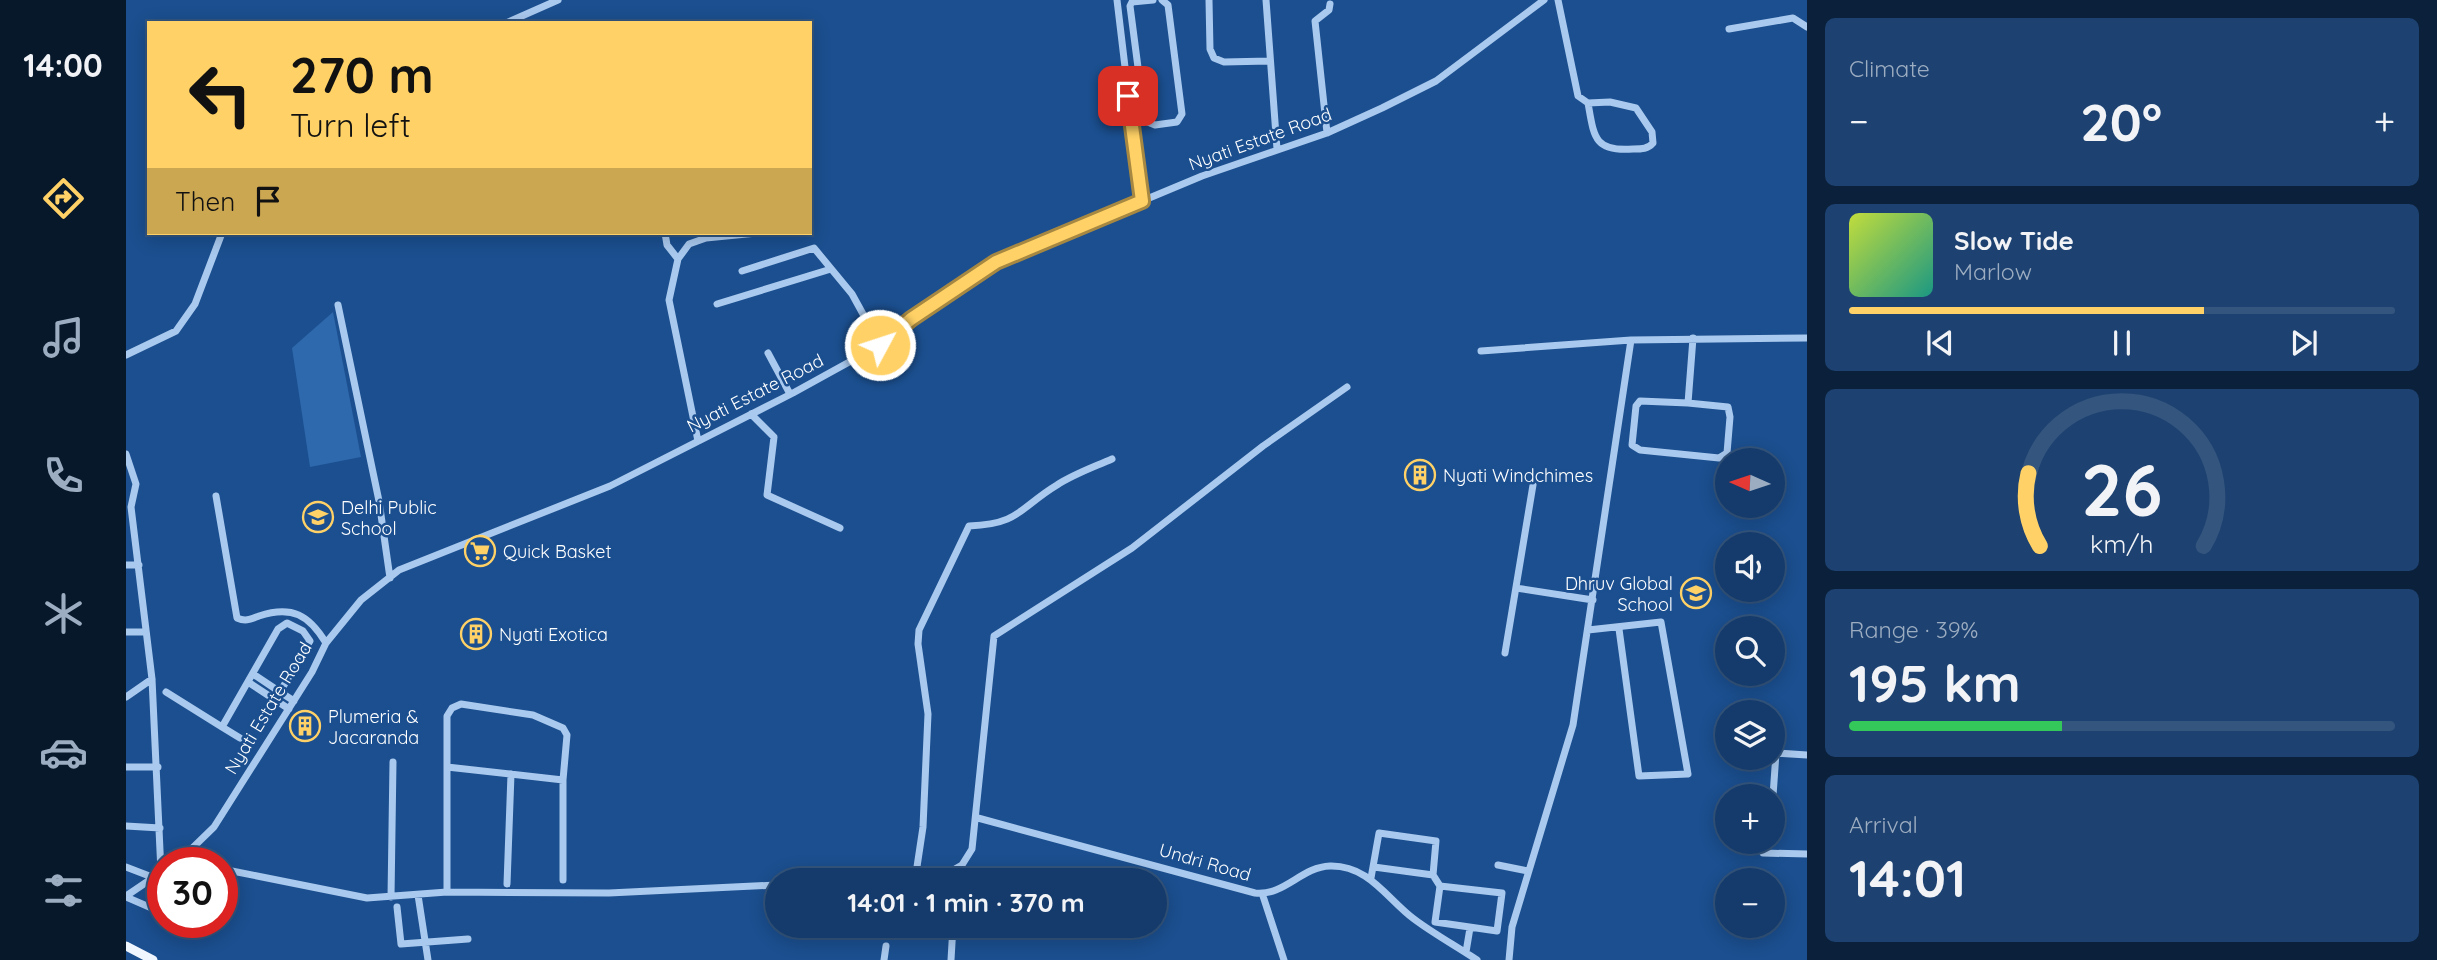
<!DOCTYPE html>
<meta charset="utf-8">
<style>
body{margin:0;font-family:Quicksand,sans-serif;background:#1d4271;color:#f1f3f6;height:100vh;display:flex;flex-direction:column;font-size:26px;white-space:nowrap}
*{box-sizing:border-box;margin:0}
p{font-size:23px;color:#9dadc1}
.icon{flex:none;width:38px;height:38px;fill:none;stroke:currentColor;stroke-width:2;stroke-linecap:round;stroke-linejoin:round}
.map{position:relative;flex:1;overflow:hidden}
.panel{display:flex;flex-direction:column;gap:18px;padding:18px;background:#0b203b;width:630px}
.panel>*{flex:none}
.guide{position:absolute;left:21px;top:21px;width:665px;height:214px;border-radius:0px;box-shadow:0 4px 18px #0003,0 0 0 2px #33557e;background:#ffd166;color:#111;overflow:hidden}
.needle{width:46px;rotate:273deg}
.fabs{position:absolute;left:1589px;top:448px;display:grid;gap:14px}
.fabs a{display:grid;place-items:center;width:70px;height:70px;border-radius:50%;background:#143b6b;box-shadow:0 4px 18px #0003,0 0 0 2px #33557e;font-size:35px}
.speed{position:absolute;left:21px;top:847px;display:flex;gap:14px;font-size:35px;font-weight:700;text-align:center}
.speed>*{display:grid;place-content:center;width:91px;height:91px;border-radius:50%;background:#143b6b;box-shadow:0 4px 18px #0003,0 0 0 2px #33557e;line-height:1}
.speed .limit{border:10px solid #d22;background:#fff;color:#111}
.pin{position:absolute;display:grid;place-items:center;width:60px;height:60px;color:#fff;margin:-30px;border-radius:14px;box-shadow:0 4px 10px #0006}
.me{position:absolute;width:77px;margin:-38px;rotate:50deg;stroke-linejoin:round;filter:drop-shadow(0 0 5px #0008)}
.turn{display:flex;align-items:center;gap:24px;height:147px;padding:0 28px;font-size:32px}
.turn .icon{width:91px;height:91px;stroke-width:2.5}
.turn b{display:block;font-size:49px;line-height:60px}
.then{display:flex;align-items:center;height:66px;padding:0 28px;background:#0003;gap:14px;font-size:26px}
.big{font-size:52px;font-weight:700;line-height:1.1}
.panel .widget{flex:1;display:flex;flex-direction:column;justify-content:center;gap:10px;min-width:0;padding:0 24px;border-radius:10px;background:#1d4271}
.panel .dial{align-items:center;gap:0}
.dial svg{height:182px;overflow:visible;fill:none;stroke:#33557e;stroke-width:7;stroke-linecap:round;text-anchor:middle}
.dial text{fill:#f1f3f6;stroke:none}
.song{display:flex;align-items:center;gap:21px}
.cover{width:84px;height:84px;border-radius:10px;background:linear-gradient(135deg,hsl(70 70% 55%),hsl(170 70% 35%))}
.played{height:7px;border-radius:4px;background:linear-gradient(90deg,#ffd166 65%,#33557e 65%)}
.keys{display:flex;justify-content:space-around;direction:ltr}
.heat{display:flex;justify-content:space-between;align-items:center;font-size:38px;direction:ltr}
.charge{height:10px;border-radius:5px;background:linear-gradient(90deg,#34c759 39%,#33557e 0)}
.trip{position:absolute;left:639px;top:868px;width:402px;height:70px;border-radius:35px;background:#143b6b;box-shadow:0 4px 18px #0003,0 0 0 2px #33557e;font-weight:700;line-height:70px;text-align:center}
main{display:flex;flex:1;min-height:0}
.tabs{display:flex;flex-direction:column;width:126px;justify-content:space-around;align-items:center;background:#08182b;color:#9dadc1}
.tabs .icon{width:49px;height:49px}
.tabs .current{color:#ffd166}
.tabs b{font-size:32px;color:#f1f3f6}
.map>svg:first-child{display:block}
</style>
<main>
<nav class="tabs">
<b>14:00</b>
<svg class="icon current" aria-label="directions" viewBox="0 0 24 24"><path d="M12 3l9 9-9 9-9-9zM9 14v-3h6M13 9l2 2-2 2"/></svg>
<svg class="icon" aria-label="music" viewBox="0 0 24 24"><path d="M9 18V5l10-2v13"/><circle cx="6" cy="18" r="3"/><circle cx="16" cy="16" r="3"/></svg>
<svg class="icon" aria-label="phone" viewBox="0 0 24 24"><path d="M5 4h4l2 5-3 2q2 4 5 5l2-3 5 2v4C11 20 4 13 5 4z"/></svg>
<svg class="icon" aria-label="climate" viewBox="0 0 24 24"><path d="M12 3v18M4 7l16 10M4 17L20 7"/></svg>
<svg class="icon" aria-label="car" viewBox="0 0 24 24"><path d="M5 17H2v-5l4-1 3-4h7l3 4 3 1v5h-3M9 17h6M6 11h13"/><circle cx="7" cy="17" r="2"/><circle cx="17" cy="17" r="2"/></svg>
<svg class="icon" aria-label="filters" viewBox="0 0 24 24"><path d="M4 7h16M4 17h16"/><circle cx="9" cy="7" r="2"/><circle cx="15" cy="17" r="2"/></svg>
</nav>
<div class="map">
<svg width="1681" height="960" viewBox="0 0 1681 960">
<rect width="100%" height="100%" fill="#1b4f8f"/>
<path fill="#2e69ad" d="M207,312L235,457L184,467L166,348Z"/>
<g fill="none" stroke-linecap="round" stroke-linejoin="round">
<path stroke="#a9c9ee" stroke-width="7" d="M991,0L1015,201
M1027,0L1006,2L1004,6L1019,121L1029,125L1051,122L1056,114L1042,5L1036,0
M1083,0L1084,49L1088,58L1098,62L1143,61
M1140,0L1151,149
M1432,0L1452,96L1462,103L1484,102L1510,108L1526,132L1527,143C1522,149 1516,149 1507,149C1468,152 1468,137 1462,103
M380,23L432,0
M1603,29L1667,18L1681,27
M1201,133L1189,21L1203,10L1204,4
M539,233L541,245L552,259
M616,271L688,248L726,294L754,345
M591,304L705,269
M212,305L253,501L264,578
M1355,351L1505,340
M642,353L664,394
M0,355L50,331L69,304L96,233
M1562,403L1514,401L1510,406L1506,445L1514,450L1593,458L1601,453L1604,417L1602,407L1562,403L1567,338
M625,414L648,437L641,495L714,528
M572,441L543,300L552,259L563,244L580,238L631,233
M0,454L10,484L5,507L26,679L35,872
M90,496L111,618C120,622 125,619 133,616C166,605 183,615 200,643
M0,565H13
M1390,588L1467,600
M1462,630L1535,622L1562,774L1513,776L1493,629
M0,632H20
M1379,653L1407,485
M127,674L154,692
M122,682L163,709
M40,692L96,727L152,629L161,623L177,631L184,641L154,692L168,701
M0,697L26,679
M96,727L114,738
M0,767H32
M321,767L437,780
M1647,796L1650,753L1681,755
M852,818L1129,893C1159,896 1175,867 1204,866C1243,865 1261,899 1288,919C1308,934 1330,946 1351,960
M0,826L34,828
M1637,853L1681,854
M58,859L72,863
M51,863L88,827L186,672L200,643L235,600L273,570L484,486L667,393L754,345L785,319L870,262L1076,176L1201,133L1256,108L1310,81L1418,0
M1372,865L1402,871
M0,867L26,877
M1248,867L1307,875
M96,869L241,898L321,892L483,893L651,885
M1245,878L1253,833L1310,841L1307,875L1314,886L1309,922L1371,931L1376,893L1314,886
M789,880L797,827L802,714L792,644L793,630L843,526C894,524 893,508 931,485C948,474 968,467 986,459
M810,880L836,865L846,849L868,636L1006,548L1137,446L1221,387
M381,884L385,774
M321,892V716L326,708L335,704L407,715L437,728L441,735L437,780V880
M1136,893L1158,960
M292,895L302,960
M0,896L37,871
M0,897L37,913
M265,897L267,762
M271,907L275,944L342,939
M1340,952L1344,928
M758,960L760,946
M825,960L827,926
M1383,960L1386,927L1447,725L1505,340L1681,338"/>
<path stroke="#f0f6ff" stroke-width="9" d="M0,946L27,960"/>
</g>
<g fill="none" stroke-linecap="round" stroke-linejoin="round">
<g stroke="#a68842" stroke-width="18">
<path id="route" d="M754,345L785,319L870,262L1016,201L1002,96"/>
</g>
<use href="#route" stroke="#ffd166" stroke-width="12"/>
</g>
<defs>
<g id="building-ring" transform="scale(1.575)"><circle r="9.5" fill="#1b4f8f" stroke="#ffd166" stroke-width="1.5"/><path d="M-4-6H4V6H1V3H-1V6H-4ZM-2.5-4.3h1.7v1.8h-1.7ZM.8-4.3h1.7v1.8H.8ZM-2.5-1h1.7V.8h-1.7ZM.8-1h1.7V.8H.8Z" fill="#ffd166"/></g>
<g id="school-ring" transform="scale(1.575)"><circle r="9.5" fill="#1b4f8f" stroke="#ffd166" stroke-width="1.5"/><path d="M0-5L7-2L0 1L-7-2ZM-4 1L0 2.5L4 1V4Q0 6-4 4Z" fill="#ffd166"/></g>
<g id="supermarket-ring" transform="scale(1.575)"><circle r="9.5" fill="#1b4f8f" stroke="#ffd166" stroke-width="1.5"/><path d="M-6-5.5h2.5l.6 2H6L4.5 2H-2.5L-4.4-4H-6ZM-1.5 3.2a1.3 1.3 0 1 0 .1 0ZM3 3.2a1.3 1.3 0 1 0 .1 0Z" fill="#ffd166"/></g>
</defs>
<g fill-rule="evenodd">
<use href="#building-ring" x="1294" y="475"/>
<use href="#school-ring" x="192" y="517"/>
<use href="#supermarket-ring" x="354" y="551"/>
<use href="#school-ring" x="1570" y="593"/>
<use href="#building-ring" x="350" y="634"/>
<use href="#building-ring" x="179" y="726"/>
</g>
<g text-anchor="middle" dominant-baseline="central" stroke-width="5" stroke-linejoin="round" paint-order="stroke">
<g font-size="18" fill="#fff" stroke="#1b4f8f">
<text transform="translate(1134 139) rotate(-20)">Nyati Estate Road</text>
<text transform="translate(629 393) rotate(-27)">Nyati Estate Road</text>
<text transform="translate(142 708) rotate(-59)">Nyati Estate Road</text>
<text transform="translate(1079 862) rotate(16)">Undri Road</text>
</g>
<g font-size="18" fill="#fff" stroke="#1b4f8f" text-anchor="start">
<text x="1317" y="475">Nyati Windchimes</text>
<text x="215" y="507">Delhi Public<tspan x="215" dy="21">School</tspan></text>
<text x="377" y="551">Quick Basket</text>
<text x="1547" y="583" text-anchor="end">Dhruv Global<tspan x="1547" dy="21">School</tspan></text>
<text x="373" y="634">Nyati Exotica</text>
<text x="202" y="716">Plumeria &amp;<tspan x="202" dy="21">Jacaranda</tspan></text>
</g>
</g>
</svg>
<div class="fabs">
<a><svg class="needle" viewBox="-14 -14 28 28"><path d="M0-13l5 13h-10z" fill="#e53935"/><path d="M0 13l5-13h-10z" fill="#9dadc1"/></svg></a>
<a><svg class="icon" aria-label="sound" viewBox="0 0 24 24"><path d="M4 9h4l5-4v14l-5-4H4zM17 9q2 3 0 6"/></svg></a>
<a><svg class="icon" aria-label="search" viewBox="0 0 24 24"><circle cx="10" cy="10" r="6"/><path d="M15 15l6 6"/></svg></a>
<a><svg class="icon" aria-label="layers" viewBox="0 0 24 24"><path d="M12 4l9 5-9 5-9-5zM3 14l9 5 9-5"/></svg></a>
<a>+</a>
<a>−</a>
</div>
<div class="speed"><div class="limit">30</div></div>
<div class="pin" style="left:1002px;top:96px;background:#d93025"><svg class="icon" aria-label="arrive" viewBox="0 0 24 24"><path d="M6 21V4h12l-3 4 3 4H6"/></svg></div>
<svg class="me" style="left:754px;top:345px" viewBox="-20 -20 40 40"><circle r="17" fill="#ffd166" stroke="#fff" stroke-width="3"/><path d="M0-11L8 9 0 5-8 9z" fill="#fff"/></svg>
<div class="trip">14:01 · 1 min · 370 m</div>
<div class="guide">
<div class="turn"><svg class="icon" aria-label="left" viewBox="0 0 24 24"><path d="M17 20v-9H6M10 6l-5 5 5 5"/></svg><div><b>270 m</b>Turn left</div></div>
<div class="then">Then<svg class="icon" aria-label="arrive" viewBox="0 0 24 24"><path d="M6 21V4h12l-3 4 3 4H6"/></svg></div>
</div>
</div>
<section class="panel">
<div class="widget"><p>Climate</p>
<div class="heat"><a>−</a><b class="big">20°</b><a>+</a></div>
</div>
<div class="widget">
<div class="song"><i class="cover"></i><div><b>Slow Tide</b><p>Marlow</p></div></div>
<div class="played"></div>
<div class="keys"><svg class="icon" aria-label="previous" viewBox="0 0 24 24"><path d="M18 5L8 12l10 7zM5 5v14"/></svg><svg class="icon" aria-label="pause" viewBox="0 0 24 24"><path d="M8 5v14M16 5v14"/></svg><svg class="icon" aria-label="next" viewBox="0 0 24 24"><path d="M6 5l10 7-10 7zM19 5v14"/></svg></div>
</div>
<div class="widget dial"><svg viewBox="0 0 100 80">
<path d="M14 69A42 42 0 1 1 86 69"/>
<path d="M14 69A42 42 0 0 1 9 37" stroke="#ffd166"/>
<text x="50" y="56" font-size="32" font-weight="700">26</text>
<text x="50" y="72" font-size="11">km/h</text>
</svg></div>
<div class="widget"><p>Range · 39%</p><b class="big">195 km</b><div class="charge"></div></div>
<div class="widget"><p>Arrival</p><b class="big">14:01</b></div>
</section>
</main>
